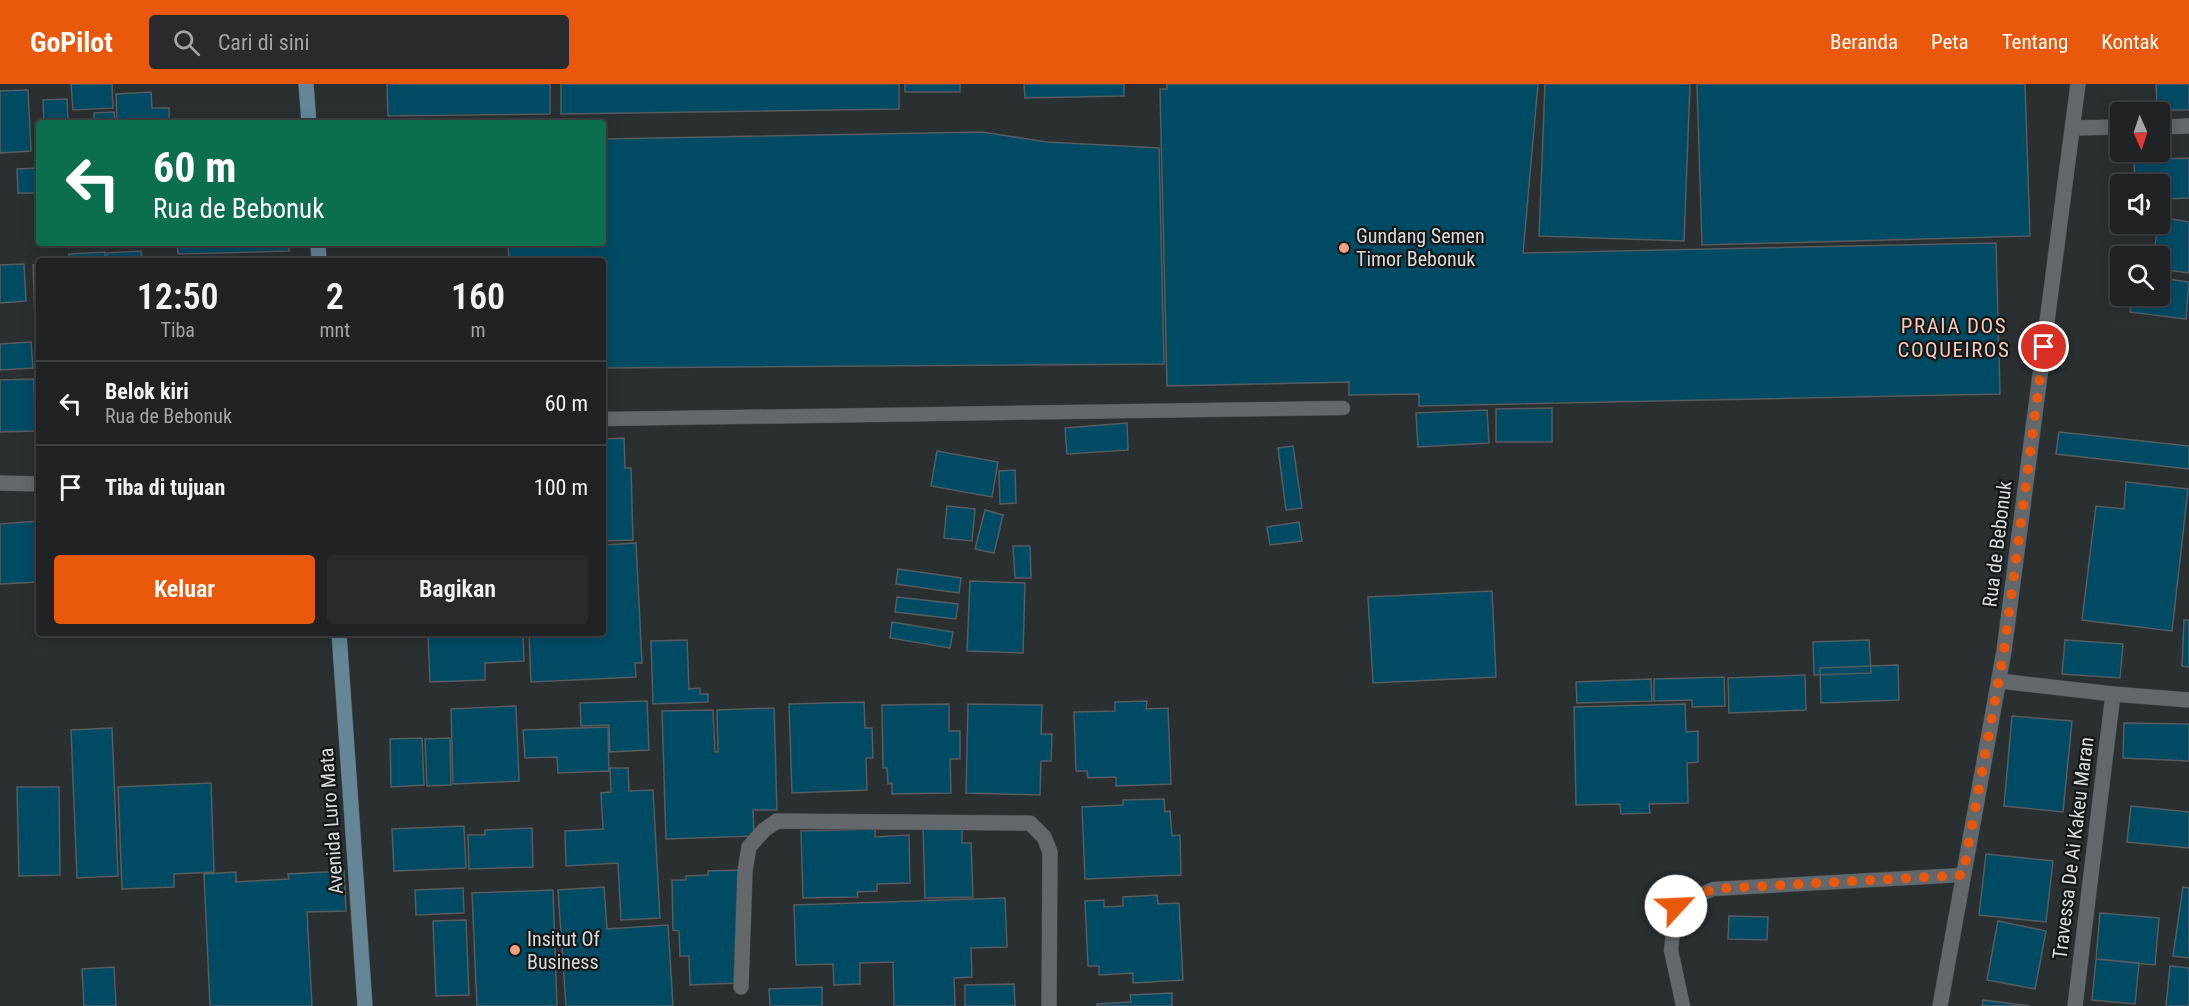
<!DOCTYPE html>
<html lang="id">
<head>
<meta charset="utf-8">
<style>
	:root { --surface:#202326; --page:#282b2e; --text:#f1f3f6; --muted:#a2a4a7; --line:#3d4043; --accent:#ea580c }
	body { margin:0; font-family:"Roboto Condensed",sans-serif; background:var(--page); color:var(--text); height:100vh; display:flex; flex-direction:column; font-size:22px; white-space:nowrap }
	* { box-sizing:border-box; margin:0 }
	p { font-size:20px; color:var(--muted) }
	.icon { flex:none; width:33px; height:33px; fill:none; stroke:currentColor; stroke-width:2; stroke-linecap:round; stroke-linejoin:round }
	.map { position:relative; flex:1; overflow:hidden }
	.details { position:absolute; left:36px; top:174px; width:570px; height:378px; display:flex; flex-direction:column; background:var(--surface); border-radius:6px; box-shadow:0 3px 15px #0003,0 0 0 2px var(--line) }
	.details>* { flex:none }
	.banner { position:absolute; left:36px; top:36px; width:570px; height:126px; border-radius:6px; box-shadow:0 3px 15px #0003,0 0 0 2px var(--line); background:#0b6e4f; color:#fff; overflow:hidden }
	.needle { width:39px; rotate:177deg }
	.tools { position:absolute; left:2110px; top:18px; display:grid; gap:12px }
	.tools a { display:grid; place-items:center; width:60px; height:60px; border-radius:6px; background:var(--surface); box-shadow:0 3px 15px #0003,0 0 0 2px var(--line); font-size:30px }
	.pin { position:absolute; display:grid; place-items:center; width:51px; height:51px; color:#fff; margin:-26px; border:3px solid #fff; border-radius:50%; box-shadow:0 2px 6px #0007 }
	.me { position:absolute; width:66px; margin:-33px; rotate:65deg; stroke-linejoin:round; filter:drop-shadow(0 0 4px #0008) }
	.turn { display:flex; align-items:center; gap:21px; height:126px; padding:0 18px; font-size:27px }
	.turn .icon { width:78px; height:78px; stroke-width:2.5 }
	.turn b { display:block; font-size:42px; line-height:51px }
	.eta { display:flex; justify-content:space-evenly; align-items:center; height:102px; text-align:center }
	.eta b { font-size:36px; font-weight:600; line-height:42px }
	.action { display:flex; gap:12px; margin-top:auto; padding:12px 18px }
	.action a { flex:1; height:69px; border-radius:6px; background:var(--accent); color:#fff; font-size:24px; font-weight:600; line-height:69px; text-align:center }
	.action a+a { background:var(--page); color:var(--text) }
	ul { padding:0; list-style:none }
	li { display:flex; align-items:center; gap:18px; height:84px; padding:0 18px; border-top:2px solid var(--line) }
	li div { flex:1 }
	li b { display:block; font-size:22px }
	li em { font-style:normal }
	header { display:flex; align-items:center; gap:36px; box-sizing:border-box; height:84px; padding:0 30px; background:var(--accent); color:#fff }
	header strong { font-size:28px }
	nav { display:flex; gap:33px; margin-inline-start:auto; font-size:21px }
	.search { width:420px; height:54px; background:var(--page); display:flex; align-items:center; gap:15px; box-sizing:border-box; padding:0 21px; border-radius:6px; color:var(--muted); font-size:22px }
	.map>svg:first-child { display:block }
	.building { fill:#004b64; stroke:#565c60; stroke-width:1.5 }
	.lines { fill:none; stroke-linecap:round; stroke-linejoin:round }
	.service-casing { stroke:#454a4d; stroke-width:15 }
	.minor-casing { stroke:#454a4d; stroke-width:16 }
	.tertiary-casing { stroke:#454a4d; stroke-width:16 }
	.secondary-casing { stroke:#454a4d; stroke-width:16 }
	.service { stroke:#62686c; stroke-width:14 }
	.minor { stroke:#62686c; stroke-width:15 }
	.tertiary { stroke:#62686c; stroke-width:15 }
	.secondary { stroke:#648695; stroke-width:15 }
	.route { stroke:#ea580c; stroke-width:10; stroke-dasharray:0 18 }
	.poi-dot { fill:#f39f82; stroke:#141718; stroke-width:2 }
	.labels { text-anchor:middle; stroke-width:4.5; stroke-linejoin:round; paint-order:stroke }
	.poi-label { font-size:20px; fill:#d8dcde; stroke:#141718; text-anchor:start }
	.street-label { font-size:20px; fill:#d8dcde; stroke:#141718 }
	.neighbourhood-label { font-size:21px; letter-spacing:1.5px; fill:#f9c8b7; stroke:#141718 }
</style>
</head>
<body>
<header>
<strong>GoPilot</strong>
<div class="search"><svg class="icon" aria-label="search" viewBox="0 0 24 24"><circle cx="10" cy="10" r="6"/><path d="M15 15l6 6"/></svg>Cari di sini</div>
<nav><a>Beranda</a><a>Peta</a><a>Tentang</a><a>Kontak</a></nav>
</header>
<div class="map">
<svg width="2189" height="922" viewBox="0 0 2189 922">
	<rect width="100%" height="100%" fill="#2a2f32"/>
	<path class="building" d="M71,0H112L113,24L73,26Z
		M387,0H550V30L388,32Z
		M561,0H899V25L561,30Z
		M905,0H960V8H905Z
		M1024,0H1124V12L1025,14Z
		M1167,0H1538L1523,169L1996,159L2000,310L1419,322V310L1349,311V298L1167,302L1160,5H1167Z
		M1545,0H1690L1684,157L1539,152Z
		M1697,0H2025L2030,152L1702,161Z
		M2156,0H2189V26H2157Z
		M28,6L31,67L0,69V7Z
		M151,8L152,24H169V39H117L116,10Z
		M67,15L68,39H44L43,16Z
		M114,28L115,39H94V29Z
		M982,48L1047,58L1159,64L1164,280L603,284V177H509L508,159H603V55Z
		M2189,74V114L2160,115V100H2135L2134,76Z
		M39,84V109H18L17,85Z
		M2160,133L2189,138V189L2160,185V172H2153Z
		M177,159H289V167L178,170Z
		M141,167L142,177H107V169Z
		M105,168V177H70L69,170Z
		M24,180L26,217L0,219V181Z
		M39,180V264H36L33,181Z
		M2160,194L2189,198L2186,235L2130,228L2133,212H2160Z
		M31,258L33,284L0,286V260Z
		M34,295L35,347L0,348V296Z
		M1552,324V358H1496V325Z
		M1487,326L1489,359L1418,363L1416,329Z
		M1127,339L1128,366L1067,370L1065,344Z
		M2059,348L2189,362V385L2056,370Z
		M624,354L625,384H631L633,456L603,457V355Z
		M1293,362L1302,424L1286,426L1278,364Z
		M937,367L998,378L992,413L931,402Z
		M1015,386L1016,419L1000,420L999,387Z
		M2126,398L2188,405L2172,547L2082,536L2096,422L2124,425Z
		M947,422L975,425L972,457L944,454Z
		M985,426L1003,431L994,469L975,465Z
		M39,437V498L0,500V440Z
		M1299,438L1302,457L1270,461L1267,443Z
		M636,459L642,579H635L636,593L531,598L529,549H603V461Z
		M1013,462H1030L1031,494H1015Z
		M898,485L961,494L959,509L896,500Z
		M970,497L1025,499L1023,569L967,567Z
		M1492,507L1496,593L1373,599L1368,513Z
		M897,513L958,520L956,535L895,528Z
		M2184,536H2189V583L2182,582Z
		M892,538L953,548L950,564L890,554Z
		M428,549H523L524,577L485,579V596L430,598Z
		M687,556L689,605L700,604V610H708V618L653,620L651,557Z
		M1869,556L1871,589L1814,591L1813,558Z
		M2065,556L2123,560L2120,594L2062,590Z
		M1898,581L1899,616L1821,619L1820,584Z
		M1805,591L1806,626L1729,629L1728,594Z
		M1724,593L1725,622L1692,623V616L1654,617V595Z
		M1651,595L1652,617L1577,619L1576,598Z
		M647,617L649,666L610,668L609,641L581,642L580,619Z
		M1147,617L1146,625L1168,624L1171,700L1116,702V693L1088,694L1087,687H1076L1074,628L1115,627V618Z
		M864,618L865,644H872L873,674H866L867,706L792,709L789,620Z
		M949,620V647H960V675H950L951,709L892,710V699L888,700L887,684H883L882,621Z
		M968,620L1042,621L1041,650H1052L1051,677H1041L1040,711L966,709Z
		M1685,620L1686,648L1698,647V678L1687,679L1688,719L1649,720L1650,729L1621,730L1620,720L1576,721L1574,623Z
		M516,622L519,697L453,700L451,625Z
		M774,624L777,726H753L754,752L666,755L662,627L713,626L715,668H718L717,626Z
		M2012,632L2072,637L2063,728L2004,722Z
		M2124,639L2189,640V677L2123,674Z
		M608,643L609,687L558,689L557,673L525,674L523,646Z
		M112,644L118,792L77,794L71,646Z
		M422,654L424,701L391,703L390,655Z
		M450,654L451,701L427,702L425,655Z
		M610,684H628L629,707L653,706L660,834L621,836L618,779L566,782L565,747L603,745L601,709L611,708Z
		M211,699L214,788L174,790V803L122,805L118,703Z
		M17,703H59L60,791L19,792Z
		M1164,715L1165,728L1170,727L1172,752L1180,751L1181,791L1085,795L1082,723L1123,721V716Z
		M2131,722L2189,728V764L2127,758Z
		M962,740V759H971L973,813L925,814L923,741Z
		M464,742L466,784L394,787L392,745Z
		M532,744L533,783L469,785L468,751H485V746Z
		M875,745V753L909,751L910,799L877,800V807L857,808L858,813L803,814L801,747Z
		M1986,770L2053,777L2046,838L1979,831Z
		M739,786L738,899L690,901L689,872H680L679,847L673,846L672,796H686V792L708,791V787Z
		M344,787L346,827L307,828L312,922H210L204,790L236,788V798L289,795L288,790Z
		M604,803L607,845L668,841L673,922H566L558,806Z
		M2183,803L2189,804V874L2173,872Z
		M463,804L464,829L416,831L415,806Z
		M553,806L557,922H477L472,809Z
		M1157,811L1158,820L1179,819L1183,896L1133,899V889L1099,891V882H1088L1085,817L1104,816V823L1123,822V813Z
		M1005,814L1007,863L971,864L972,893L954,894L955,922H894L893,878L860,879V900L834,901L833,880L796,881L794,821Z
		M2100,829L2159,834L2155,881L2096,875Z
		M1729,832L1768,833L1767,856L1728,855Z
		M466,836L469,911L436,912L433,837Z
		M1998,837L2046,847L2035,905L1987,896Z
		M2096,875L2139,879L2135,920L2092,916Z
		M2170,882L2189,884V922H2166Z
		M114,883L116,922H84L82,885Z
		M1014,900L1015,922H965V901Z
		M822,903V922H770L769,905Z
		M1172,909V922H1097V920L1131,918L1130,911Z
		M1983,916L2030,922H1982Z"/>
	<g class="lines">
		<defs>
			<path id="service" d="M603,335L1343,324
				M1683,922L1671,866L1676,822L1713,805L1963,791"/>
			<path id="minor" d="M2160,43L2189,42
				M2073,44L2121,43
				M0,399L39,400
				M1999,597L2113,610L2189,616
				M741,903L745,787L749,763L764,746L777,737L1030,739L1044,753L1050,768L1049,922
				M2075,922L2113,610"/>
			<path id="tertiary" d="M1940,922L2004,567L2078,0"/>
			<path id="secondary" d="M306,0L309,39
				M318,159L319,177
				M339,549L365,922"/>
		</defs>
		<use href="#service" class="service-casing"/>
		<use href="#minor" class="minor-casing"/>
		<use href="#tertiary" class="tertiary-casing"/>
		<use href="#secondary" class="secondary-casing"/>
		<use href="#service" class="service"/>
		<use href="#minor" class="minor"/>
		<use href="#tertiary" class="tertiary"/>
		<use href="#secondary" class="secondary"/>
	</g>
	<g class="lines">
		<path class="route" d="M1676,822L1713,805L1963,791L2004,567L2044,263"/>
	</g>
	<g class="poi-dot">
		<circle cx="1344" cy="164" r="6"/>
		<circle cx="515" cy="866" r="6"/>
	</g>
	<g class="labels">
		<g class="poi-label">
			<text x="1356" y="159">Gundang Semen<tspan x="1356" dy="23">Timor Bebonuk</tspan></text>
			<text x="527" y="862">Insitut Of<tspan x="527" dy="23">Business</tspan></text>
		</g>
		<g class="street-label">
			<text transform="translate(1997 460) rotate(-83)" y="7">Rua de Bebonuk</text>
			<text transform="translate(331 737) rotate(-94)" y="7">Avenida Luro Mata</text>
			<text transform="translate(2073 764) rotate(-83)" y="7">Travessa De Ai Kakeu Maran</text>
		</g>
		<g class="neighbourhood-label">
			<text x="1954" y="249">PRAIA DOS<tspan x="1954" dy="24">COQUEIROS</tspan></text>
		</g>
	</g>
</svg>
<div class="tools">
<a><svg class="needle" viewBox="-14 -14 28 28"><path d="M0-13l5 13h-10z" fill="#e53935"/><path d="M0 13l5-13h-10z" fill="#a2a4a7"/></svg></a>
<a><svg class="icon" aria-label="sound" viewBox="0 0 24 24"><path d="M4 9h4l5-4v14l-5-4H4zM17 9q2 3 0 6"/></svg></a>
<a><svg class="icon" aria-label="search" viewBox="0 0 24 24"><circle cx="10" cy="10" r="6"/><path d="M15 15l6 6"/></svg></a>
</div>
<div class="pin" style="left:2044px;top:263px;background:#d93025"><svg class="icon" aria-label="arrive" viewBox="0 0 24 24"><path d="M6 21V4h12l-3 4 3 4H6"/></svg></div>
<svg class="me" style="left:1676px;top:822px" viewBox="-20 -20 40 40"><circle r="19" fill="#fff"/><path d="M0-13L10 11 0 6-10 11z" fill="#ea580c"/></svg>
<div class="banner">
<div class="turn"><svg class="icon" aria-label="left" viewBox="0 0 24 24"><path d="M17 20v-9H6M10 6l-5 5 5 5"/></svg><div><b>60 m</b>Rua de Bebonuk</div></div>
</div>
<section class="details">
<div class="eta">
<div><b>12:50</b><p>Tiba</p></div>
<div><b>2</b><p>mnt</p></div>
<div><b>160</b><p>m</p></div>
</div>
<ul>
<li><svg class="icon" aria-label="left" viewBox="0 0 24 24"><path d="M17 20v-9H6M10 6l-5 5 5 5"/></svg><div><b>Belok kiri</b><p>Rua de Bebonuk</p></div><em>60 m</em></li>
<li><svg class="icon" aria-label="arrive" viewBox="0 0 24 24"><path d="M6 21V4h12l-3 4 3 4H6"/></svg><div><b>Tiba di tujuan</b></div><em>100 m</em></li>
</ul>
<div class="action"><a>Keluar</a><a>Bagikan</a></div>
</section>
</div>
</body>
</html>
